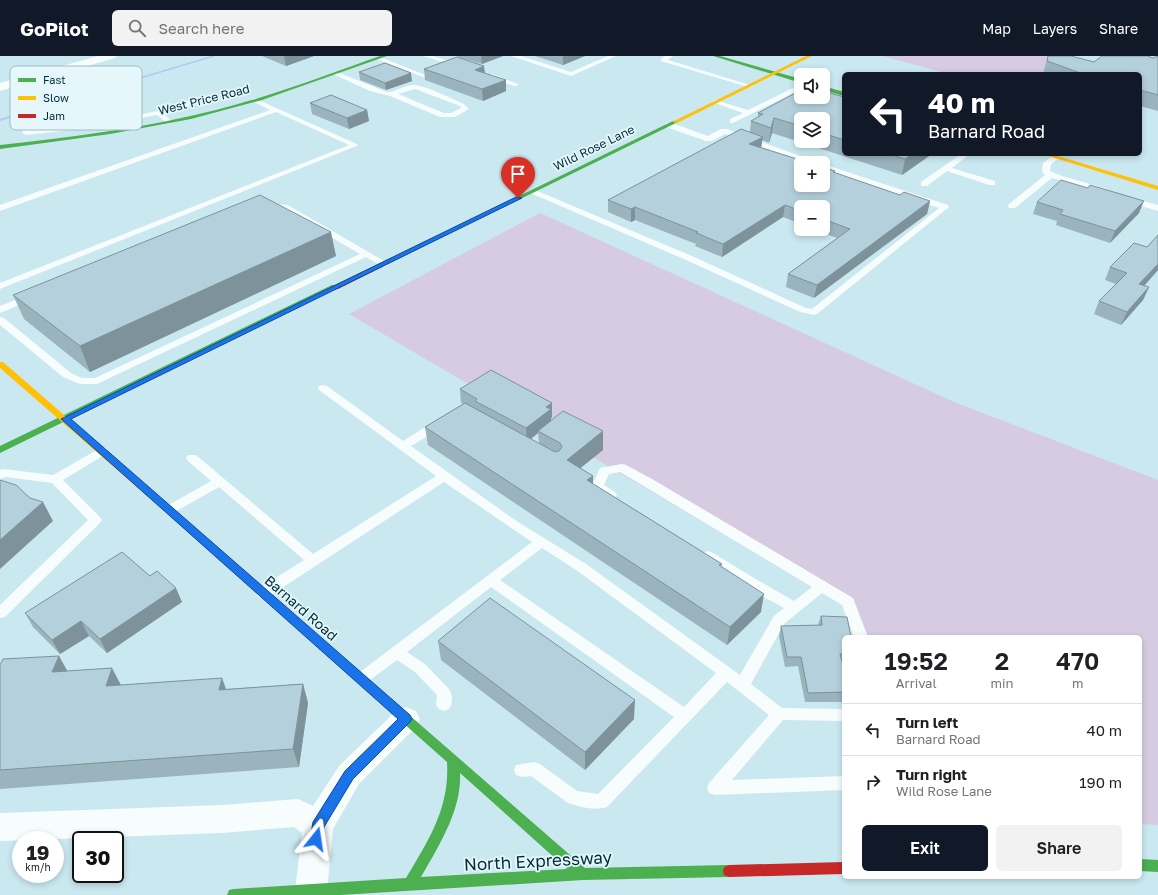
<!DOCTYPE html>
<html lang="en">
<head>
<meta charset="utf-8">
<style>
	:root { --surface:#fff; --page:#f2f2f2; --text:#202124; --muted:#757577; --line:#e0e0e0; --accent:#111827 }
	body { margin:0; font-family:"Golos Text",sans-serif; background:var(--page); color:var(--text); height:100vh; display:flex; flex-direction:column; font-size:15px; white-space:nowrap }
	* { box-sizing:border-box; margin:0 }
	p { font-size:13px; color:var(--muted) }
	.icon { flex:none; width:22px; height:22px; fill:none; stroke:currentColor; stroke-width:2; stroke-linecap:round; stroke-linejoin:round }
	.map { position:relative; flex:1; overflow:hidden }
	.drawer { position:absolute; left:842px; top:579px; width:300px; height:244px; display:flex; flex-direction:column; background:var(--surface); border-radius:6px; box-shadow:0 2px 6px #0003 }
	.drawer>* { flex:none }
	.hud { position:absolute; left:842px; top:16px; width:300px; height:84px; border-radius:6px; box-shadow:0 2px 6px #0003; background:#111827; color:#fff; overflow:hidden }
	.buttons { position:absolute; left:794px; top:12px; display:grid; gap:8px }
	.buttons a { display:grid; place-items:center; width:36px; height:36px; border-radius:6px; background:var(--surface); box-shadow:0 2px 6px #0003; font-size:20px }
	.speed { position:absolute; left:12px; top:775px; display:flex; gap:8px; font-size:20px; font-weight:700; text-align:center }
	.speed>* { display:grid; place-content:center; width:52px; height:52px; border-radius:50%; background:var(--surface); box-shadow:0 2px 6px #0003; line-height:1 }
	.speed small { font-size:10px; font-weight:400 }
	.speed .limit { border:2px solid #111; border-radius:6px; background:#fff; color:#111 }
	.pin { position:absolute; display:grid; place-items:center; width:34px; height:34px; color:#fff; margin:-41px -17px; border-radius:50% 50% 50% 0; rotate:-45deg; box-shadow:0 0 4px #0007 }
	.pin .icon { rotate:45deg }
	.me { position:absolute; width:44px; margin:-22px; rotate:15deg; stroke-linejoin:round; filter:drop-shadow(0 0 3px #0008) }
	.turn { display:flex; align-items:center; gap:14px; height:84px; padding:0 20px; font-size:18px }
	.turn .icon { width:52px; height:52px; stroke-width:2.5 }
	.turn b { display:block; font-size:28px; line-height:34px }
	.eta { display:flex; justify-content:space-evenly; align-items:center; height:68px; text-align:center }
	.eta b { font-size:24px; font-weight:600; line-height:28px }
	.button { display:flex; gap:8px; margin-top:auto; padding:8px 20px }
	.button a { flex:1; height:46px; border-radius:6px; background:var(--accent); color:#fff; font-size:16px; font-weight:600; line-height:46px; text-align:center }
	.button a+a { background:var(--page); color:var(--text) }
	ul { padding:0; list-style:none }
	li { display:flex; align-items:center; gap:12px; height:52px; padding:0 20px; border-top:1px solid var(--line) }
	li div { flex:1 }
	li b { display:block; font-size:15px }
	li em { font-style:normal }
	header { display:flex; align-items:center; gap:24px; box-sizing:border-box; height:56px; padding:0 20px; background:var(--accent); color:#fff }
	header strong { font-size:19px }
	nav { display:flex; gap:22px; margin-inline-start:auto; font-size:14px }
	.search { width:280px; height:36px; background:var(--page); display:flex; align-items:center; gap:10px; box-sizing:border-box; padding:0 14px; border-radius:6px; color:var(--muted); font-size:15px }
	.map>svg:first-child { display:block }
	.green { fill:#d6cbe0 }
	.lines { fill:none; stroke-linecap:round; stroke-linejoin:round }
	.stream { fill:#b4c5f8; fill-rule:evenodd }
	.lane { fill:#f7fcfd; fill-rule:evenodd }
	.street { fill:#f7fcfd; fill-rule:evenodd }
	.fast { fill:#4caf50; fill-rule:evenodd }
	.slow { fill:#ffc107; fill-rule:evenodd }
	.jam { fill:#c62828; fill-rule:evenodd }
	.wall { fill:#9ab3bd; fill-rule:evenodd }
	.shaded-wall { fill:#7d929a }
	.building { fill:#b3d0dc; stroke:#7d929a }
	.route { fill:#1a73e8; stroke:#114b97 }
	.labels { text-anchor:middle; stroke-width:3.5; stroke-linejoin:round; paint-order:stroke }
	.far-street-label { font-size:12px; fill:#012d36; stroke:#e6f7fc }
	.street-label { font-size:14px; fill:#012d36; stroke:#e6f7fc }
	.near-street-label { font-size:17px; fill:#012d36; stroke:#e6f7fc }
	.key { fill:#e6f7fc; stroke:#a1bac1; stroke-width:1 }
	.key-label { font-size:11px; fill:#012d36 }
</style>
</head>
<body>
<header>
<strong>GoPilot</strong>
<div class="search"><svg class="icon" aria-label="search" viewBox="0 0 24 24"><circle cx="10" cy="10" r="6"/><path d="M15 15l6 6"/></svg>Search here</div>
<nav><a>Map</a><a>Layers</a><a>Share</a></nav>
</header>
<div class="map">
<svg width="1158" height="839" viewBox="0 0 1158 839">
	<rect width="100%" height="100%" fill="#cae8f0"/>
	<path class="green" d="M882,0H1072L1043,18H949Z
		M540,157L954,346L1158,424V769L1140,768V581H860L843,548L349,258Z"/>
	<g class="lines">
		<path class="stream" d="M211,0H216L0,65V63Z"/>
		<path class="lane" d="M423,0H433L462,9L459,11Z
			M511,0H521L571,16L608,0H616L571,20Z
			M665,0H673L668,4L753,30L748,31L661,5V3Z
			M376,1H380L428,20L423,21L376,3Z
			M333,16H337L387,36C396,36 404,29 414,29C424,29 453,43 464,48L469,53L455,61H440L390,40L370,35L333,18ZM415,33L460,50L461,52L451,57H444L398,38Z
			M492,18L518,28L519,29L514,30L490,21L489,20Z
			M801,28V33L733,67H730V63L743,57L712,46L715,44L748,54Z
			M209,39L211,40V42L164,58L172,66L168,68L157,59L89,72L26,79L22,77L24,70L52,64L56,66L55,68L30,74L89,68L158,55Z
			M254,42L359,89L0,233V227L349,89L276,56L0,155V149L270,54L252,45L251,44Z
			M666,67H672L708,80L721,73H727L819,107H808L725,78L712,85H706L666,71Z
			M961,98H970L952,112L995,125V129H989L947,115L927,130H921V126Z
			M1054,99H1060L1061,101L1051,108L1050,115L1062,120L1107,133L1108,135L1104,137L1052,122L1015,152H1009L1008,150L1009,148L1045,119L1042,116L1043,107Z
			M823,108L948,149L949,151L817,258L814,259L800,256L686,204L528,136L532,134H535L692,200L806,252L812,253L939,152L823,113Z
			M1124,141H1127L1158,149V155L1124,145L1123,143Z
			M267,147L288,149L389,208L384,211L366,201L97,328H80L63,321L0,269V261L4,262L71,317L82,322H95L360,198L283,153L264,152L263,150Z
			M30,238L35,241L33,243L0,257V250Z
			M323,329L327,330L403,385L435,365H443L445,368L443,371L411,390L515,464L586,508L740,619L774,560L784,552L744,530L703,503L701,500L703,497L708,495L713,497L754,522L794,545L812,531L620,416L609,418L604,429L615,436L617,439L615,442C608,444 595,438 591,431L600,412L622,408L626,409L652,423L853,542L868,581H854L842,549L822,537L784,568L751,628L782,652L844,653V665L783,664L732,724L844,720V734L715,739L709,737L707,732L709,727L769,659L727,626L607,751C596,755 579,751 568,747L531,720L522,721L516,719L514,714L516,709L534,706L540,708L577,735L598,738L674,661L491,531L407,596L425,608L449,633C453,639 453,647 449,653L444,655L439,653L436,649L437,639L415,616L397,604L366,627L361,629L356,627L354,623L356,619L532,486L444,426L268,541L263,542L258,541L256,537L258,533L304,504L219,431L173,457L169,458L165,457L163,454L165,451L211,425L188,405L186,402L188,399H196L313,498L436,420L319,334L318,332L319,330ZM542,492L576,514L716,617L684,651L500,524Z
			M102,391L106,392L108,395L106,398L63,424L100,461L102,464L100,467L5,561L0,562V549L88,464L52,427L6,421L0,423V414L4,413L53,419Z"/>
		<path class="street" d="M98,0H117L115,2L0,35V27Z
			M406,651L416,655L420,663L416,671L359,728L333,773L327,834L325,839H297L295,834L302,777L294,771L222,777L0,785V757L222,749L298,743L313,750L339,710L396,655Z"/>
		<path class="fast" d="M380,0H387L262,44L191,63L110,78L0,93V89C72,81 145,72 216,54C272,40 326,19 380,0Z
			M713,0H720L801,23V27Z
			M823,30L844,36V40L823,34Z
			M673,65L678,66L436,184L434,185L431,183Z
			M332,229H338L339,231L0,397V390Z
			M173,455L176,456L585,812L729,809L734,811L735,815L734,819L729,821L583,824L341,839H227L229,834L234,833L406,822C428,785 450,752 447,706L170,460L168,458ZM460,717L567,813L421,821C438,791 462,754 460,717Z
			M1140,803L1158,804V816L1140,815Z"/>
		<path class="slow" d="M806,0H812L677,67L672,66Z
			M1042,98H1051L1158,130V134Z
			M0,306H3L176,456L178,458L176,460H170L0,312Z"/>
		<path class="jam" d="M434,181L437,183L436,184L338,233H332L331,231Z
			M844,806V818L729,821L724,819L723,815L724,811L729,809Z"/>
	</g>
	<path class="wall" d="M262,0H314L286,10Z
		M458,0H503L482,8L458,1Z
		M535,0H585L563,9Z
		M1048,0L1094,6L1153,2L1158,0V55L1140,50V18H1043Z
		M484,10L485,17L506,35L483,45L425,24L424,13Z
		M359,16L412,25L386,34L360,24Z
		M844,41V98H932L902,119L772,77L769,87L762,84L761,92L900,139L930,145L927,158L814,242L786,231L788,218L837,182L813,173H823V151H801V168L783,161L722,201L695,190L696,188L635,164L631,166L608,156V144L750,76L751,65L758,61V57ZM801,63H823V85H801Z
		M310,47L367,54L369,65L349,73L312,58Z
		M1037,146L1139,157L1110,187L1056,169L1057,165L1033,158Z
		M1158,179V214L1144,230L1149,231L1143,244L1121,269L1094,258L1099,245L1116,228L1105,224L1110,211L1147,191Z
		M336,200L90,316L24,263L13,239Z
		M460,333L552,347V361L551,362V365L603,375V394L580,412L593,420V428L722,508L721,511L761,556L727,589L428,389L425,371L463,348L461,347ZM538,377L539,387L531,383Z
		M150,520L182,546L107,597L89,580L60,598L33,571L25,557Z
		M821,560L844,581V608H843L844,613V646H805L798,610L785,611L779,580L781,570L818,569Z
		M438,585L634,663L585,714L441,604Z
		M59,600L67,615L121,629L226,633L303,628L308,647L299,711L0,733V609Z"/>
	<path class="shaded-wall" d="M284,0H314L286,10Z
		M481,0H503L482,8Z
		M563,0H585L563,9Z
		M484,10L485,21L475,14Z
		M411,17L412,25L386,34L385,27Z
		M506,24V35L483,45L482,33Z
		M367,54L369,65L349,73L347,62Z
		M774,62L772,77L769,87L771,72Z
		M763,81L761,92L749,88Z
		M913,98H932L902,119L905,103Z
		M930,145L927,158L814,242L817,229Z
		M1144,145L1139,157L1110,187L1115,175Z
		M785,149L783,161L722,201L723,188Z
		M635,151V164L631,166V153Z
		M331,176L336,200L90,316L80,290Z
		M1158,208V214L1134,241L1139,228Z
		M1149,231L1143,244L1121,269L1127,256Z
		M552,347V361L551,362V367L538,375V377L527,386L526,372L546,351Z
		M603,375V394L568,422L567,404Z
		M593,420V438L587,424Z
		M43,446L53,465L0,513V484Z
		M176,532L182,546L107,597L100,583Z
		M764,538L761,556L727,589L730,571Z
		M81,565L89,580L60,598L52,584Z
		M59,600L69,618L52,616Z
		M112,612L122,631L106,630Z
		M222,622L229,641L219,634Z
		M303,628L308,647L299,711L293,693Z
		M635,644L634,663L585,714V696Z"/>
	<path class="building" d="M1048,0H1071L1094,6L1102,0H1147L1153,2L1158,0V39L1140,34V18H1083L1047,5Z
		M457,1L484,10L475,14L506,24L482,33L424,13Z
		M385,7L411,17L385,27L359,16Z
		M801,34V41H823V35L844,41V84L823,77V63H801V70L774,62L771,72L751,65L763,58L758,57Z
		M331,39L367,54L347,62L310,47Z
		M741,73L763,81L749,88L810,107H801V129H823V111L835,115L833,116L900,139L904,136L930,145L817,229L788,218L850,173L823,163V151H801V155L785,149L723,188L696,177L698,176L635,151L631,153L608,144Z
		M889,98H913L905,103Z
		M1061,124L1088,132L1090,129L1144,145L1115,175L1060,158L1063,154L1037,146Z
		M260,139L331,176L80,290L13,239Z
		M1158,179V208L1139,228L1149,231L1127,256L1099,245L1127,217L1110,211L1134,187L1147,191Z
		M491,314L552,347L546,351L551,353L526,372L475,345L477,343L460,333Z
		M465,347L555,396L559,395L562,391L560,387L538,375L563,355L603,375L567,404L593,420L587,424L722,508L719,509L764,538L730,571L425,371Z
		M0,424L16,429L30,442L43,446L0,484Z
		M122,496L150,520L157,515L176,532L100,583L81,565L52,584L25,557Z
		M490,542L635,644L585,696L438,585Z
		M821,560L847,561L851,581H844V598H840L844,613V636L808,637L801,601H787L781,570L822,569Z
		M59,600L52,616L112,612L106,630L222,622L219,634L303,628L293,693L0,714V609L3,603Z"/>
	<path class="route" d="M516,141L522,142L71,363L410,659L412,663L410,666L353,723L324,771L321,787L316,789L312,787L310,783L313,766L345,715L398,663L61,363Z"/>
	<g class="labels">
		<g class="far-street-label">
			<text transform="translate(204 44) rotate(-14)" y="4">West Price Road</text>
			<text transform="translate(594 92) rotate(-26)" y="4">Wild Rose Lane</text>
		</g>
		<g class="street-label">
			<text transform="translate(301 552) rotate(41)" y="5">Barnard Road</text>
		</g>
		<g class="near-street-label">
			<text transform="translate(538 805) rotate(-3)" y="6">North Expressway</text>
		</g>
	</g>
	<rect x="10" y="10" width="132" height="64" rx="6" class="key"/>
	<rect x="18" y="22" width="18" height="4" fill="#4caf50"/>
	<rect x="18" y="40" width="18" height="4" fill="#ffc107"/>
	<rect x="18" y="58" width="18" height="4" fill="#c62828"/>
	<g class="key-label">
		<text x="43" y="28">Fast</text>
		<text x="43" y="46">Slow</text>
		<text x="43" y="64">Jam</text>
	</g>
</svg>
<div class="buttons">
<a><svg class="icon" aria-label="sound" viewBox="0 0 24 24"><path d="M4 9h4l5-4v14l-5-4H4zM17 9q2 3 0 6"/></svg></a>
<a><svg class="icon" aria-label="layers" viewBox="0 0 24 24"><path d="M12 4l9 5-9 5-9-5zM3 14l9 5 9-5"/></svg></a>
<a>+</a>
<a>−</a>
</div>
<div class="speed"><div>19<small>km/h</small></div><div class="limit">30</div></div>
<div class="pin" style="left:518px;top:142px;background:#d93025"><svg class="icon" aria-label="arrive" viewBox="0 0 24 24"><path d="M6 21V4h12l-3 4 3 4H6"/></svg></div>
<svg class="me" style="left:316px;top:783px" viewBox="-20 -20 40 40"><path d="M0-17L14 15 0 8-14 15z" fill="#1a73e8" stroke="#fff" stroke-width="4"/></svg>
<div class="hud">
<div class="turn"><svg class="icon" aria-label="left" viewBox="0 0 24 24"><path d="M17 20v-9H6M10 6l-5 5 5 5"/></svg><div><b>40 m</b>Barnard Road</div></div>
</div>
<section class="drawer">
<div class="eta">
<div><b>19:52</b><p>Arrival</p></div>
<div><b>2</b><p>min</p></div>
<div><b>470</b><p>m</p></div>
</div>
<ul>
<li><svg class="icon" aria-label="left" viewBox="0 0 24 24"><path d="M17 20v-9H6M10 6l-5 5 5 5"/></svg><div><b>Turn left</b><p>Barnard Road</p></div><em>40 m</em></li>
<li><svg class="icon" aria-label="right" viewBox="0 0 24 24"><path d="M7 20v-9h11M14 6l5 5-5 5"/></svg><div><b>Turn right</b><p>Wild Rose Lane</p></div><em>190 m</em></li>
</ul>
<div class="button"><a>Exit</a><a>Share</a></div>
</section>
</div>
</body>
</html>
